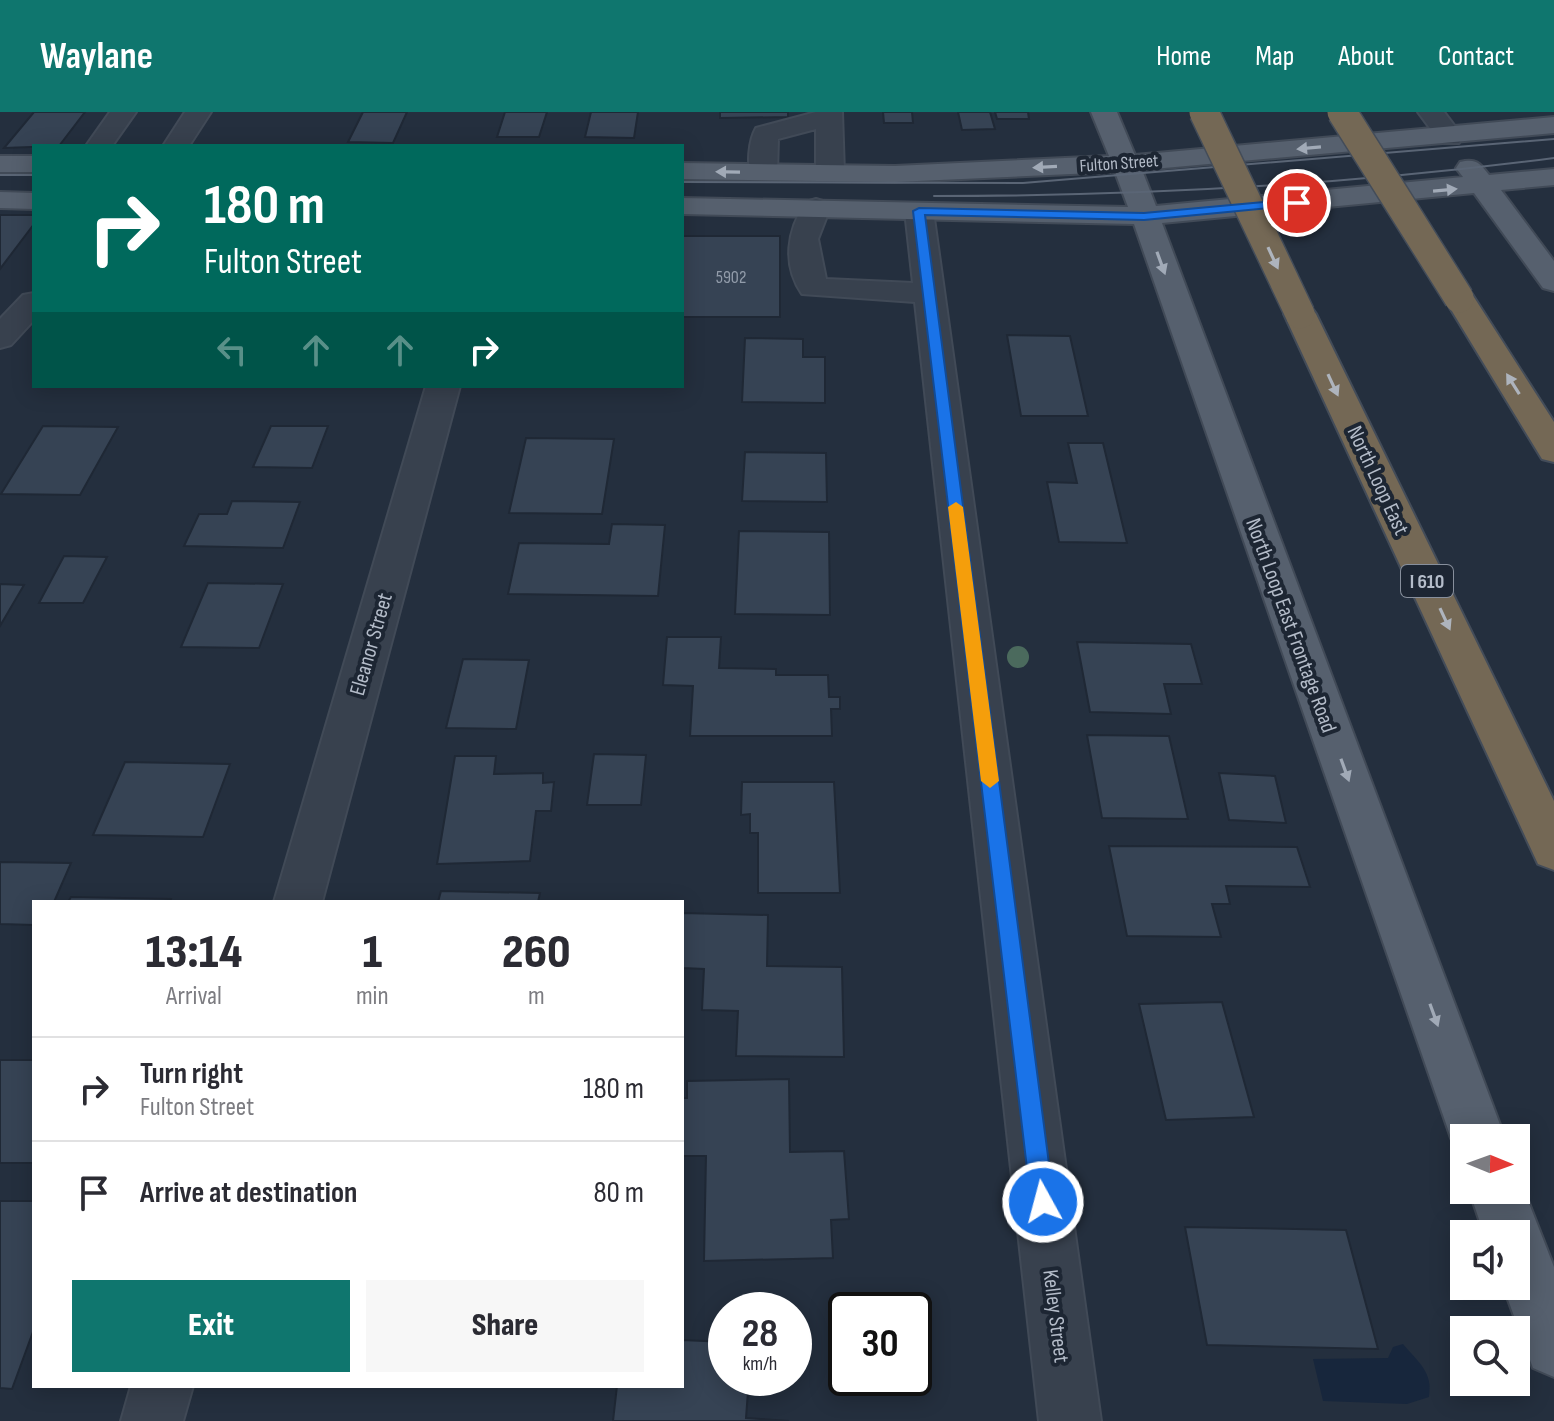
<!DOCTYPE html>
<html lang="en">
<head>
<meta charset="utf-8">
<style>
	:root { --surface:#fff; --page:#f7f7f7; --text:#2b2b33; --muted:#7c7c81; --line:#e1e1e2; --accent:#0f766e }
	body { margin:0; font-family:"Sofia Sans Condensed",sans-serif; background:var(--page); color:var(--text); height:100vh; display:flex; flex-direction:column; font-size:30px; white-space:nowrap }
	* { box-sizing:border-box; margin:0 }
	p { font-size:26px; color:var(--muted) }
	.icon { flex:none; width:44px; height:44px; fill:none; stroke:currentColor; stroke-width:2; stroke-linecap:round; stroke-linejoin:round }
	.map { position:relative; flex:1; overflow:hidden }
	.drawer { position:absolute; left:32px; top:788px; width:652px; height:488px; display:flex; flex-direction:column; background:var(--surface); border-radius:0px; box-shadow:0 4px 20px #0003 }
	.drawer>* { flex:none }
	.top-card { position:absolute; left:32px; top:32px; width:652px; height:244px; border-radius:0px; box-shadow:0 4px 20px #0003; background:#00695c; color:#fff; overflow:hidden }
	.needle { width:52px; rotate:91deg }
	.tools { position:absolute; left:1450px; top:1012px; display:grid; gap:16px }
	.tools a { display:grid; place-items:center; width:80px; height:80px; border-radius:0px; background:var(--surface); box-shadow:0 4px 20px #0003; font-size:40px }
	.speed { position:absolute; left:708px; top:1180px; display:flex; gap:16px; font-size:40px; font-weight:700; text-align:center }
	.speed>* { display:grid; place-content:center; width:104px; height:104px; border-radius:50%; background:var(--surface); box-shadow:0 4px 20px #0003; line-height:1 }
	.speed small { font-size:20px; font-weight:400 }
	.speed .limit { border:4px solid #111; border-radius:12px; background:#fff; color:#111 }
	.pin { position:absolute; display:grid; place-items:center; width:68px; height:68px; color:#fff; margin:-34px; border:4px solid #fff; border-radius:50%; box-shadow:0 2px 8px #0007 }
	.me { position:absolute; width:88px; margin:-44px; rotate:353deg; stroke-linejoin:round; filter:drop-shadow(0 0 6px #0008) }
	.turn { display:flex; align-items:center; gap:28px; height:168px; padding:0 40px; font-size:36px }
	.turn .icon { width:104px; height:104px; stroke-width:2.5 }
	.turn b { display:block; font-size:56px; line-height:68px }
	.lanes { display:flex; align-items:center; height:76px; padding:0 40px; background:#0003; justify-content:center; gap:40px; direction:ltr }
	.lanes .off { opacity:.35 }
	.eta { display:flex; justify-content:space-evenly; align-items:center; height:136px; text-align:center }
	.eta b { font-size:48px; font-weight:800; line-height:56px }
	.button { display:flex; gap:16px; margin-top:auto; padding:16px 40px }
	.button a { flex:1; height:92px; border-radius:0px; background:var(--accent); color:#fff; font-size:32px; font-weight:800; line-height:92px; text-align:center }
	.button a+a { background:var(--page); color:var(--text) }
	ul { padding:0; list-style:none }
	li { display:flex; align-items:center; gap:24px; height:104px; padding:0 40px; border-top:2px solid var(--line) }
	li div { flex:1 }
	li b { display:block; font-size:30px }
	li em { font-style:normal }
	header { display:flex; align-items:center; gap:48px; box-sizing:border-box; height:112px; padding:0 40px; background:var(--accent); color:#fff }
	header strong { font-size:38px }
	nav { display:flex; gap:44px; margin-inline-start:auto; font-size:28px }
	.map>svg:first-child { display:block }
	.water { fill:#17263c }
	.building { fill:#364354; stroke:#1f2835; stroke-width:2 }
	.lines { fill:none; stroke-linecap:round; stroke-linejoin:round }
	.minor-casing { stroke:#414a57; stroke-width:4 }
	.major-casing { stroke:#414a57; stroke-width:4 }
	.highway-casing { stroke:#434c59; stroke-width:4 }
	.minor { fill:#38414e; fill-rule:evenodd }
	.major { fill:#56606e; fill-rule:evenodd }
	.highway { fill:#746855; fill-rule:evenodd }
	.tram { stroke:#5a6575; stroke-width:2 }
	.highway-bridge-casing { stroke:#434c59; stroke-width:32; stroke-linecap:butt }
	.highway-bridge { stroke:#746855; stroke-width:29 }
	.tree { fill:#4b6a5d }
	.oneway { fill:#a1aab7 }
	.oneway2 { fill:#aeb4bd }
	.route { fill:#1a73e8; stroke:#114b97; stroke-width:2 }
	.slow { fill:#f59e0b }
	.labels { text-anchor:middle; stroke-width:8; stroke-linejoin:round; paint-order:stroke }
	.far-street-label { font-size:18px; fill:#b4bcc9; stroke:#1d2633 }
	.number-label { font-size:18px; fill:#929caa }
	.shield { fill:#1d2633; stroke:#878f9c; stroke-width:2 }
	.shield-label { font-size:20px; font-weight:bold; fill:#b4bcc9 }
	.street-label { font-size:22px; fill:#b4bcc9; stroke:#1d2633 }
</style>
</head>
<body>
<header>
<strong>Waylane</strong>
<nav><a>Home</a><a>Map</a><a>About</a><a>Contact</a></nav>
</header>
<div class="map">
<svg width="1554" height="1309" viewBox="0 0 1554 1309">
	<rect width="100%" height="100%" fill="#242f3e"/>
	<path class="water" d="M1403,1232C1419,1251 1433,1260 1429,1285L1407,1292L1323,1289L1313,1247L1388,1246L1393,1235Z"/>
	<path class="building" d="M34,0H85L59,34L4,36Z
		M363,0H407L393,31L348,30Z
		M505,0H547L539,25H497Z
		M591,0H638L634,26L585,25Z
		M720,0H788V5L720,6Z
		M883,0H912L913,11H884Z
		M958,0H990L995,17L962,18Z
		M995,0H1028L1029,7H997Z
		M0,103H34V112L0,157Z
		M682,124H780V205H682Z
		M1007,223L1070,224L1088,304H1021Z
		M745,226L803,227V245H825V291L742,290Z
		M43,314L118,315L80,383L1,382Z
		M271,314H328L312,356L253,355Z
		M526,326L614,327L602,402L509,401Z
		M1068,331H1103L1127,431L1059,430L1047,370L1077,371Z
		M745,340L826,341L827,390L742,389Z
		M232,389L300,390L283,436L184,434L199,402H227Z
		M612,412L665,413L658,484L508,482L519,431L609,432Z
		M739,419L829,420L830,503L735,502Z
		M64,444L107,445L83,491H39Z
		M208,471L283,472L259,536L181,535Z
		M0,472L24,473L0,514Z
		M667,525H721L719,556L776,557V563H828L829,585H840V597H831L832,624H690L693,574L663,573Z
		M1077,530L1191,532L1202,572H1164L1171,602L1090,600Z
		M463,547L529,548L516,617L446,616Z
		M1087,623L1169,624L1188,707L1102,706Z
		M594,642L646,643L641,693H587Z
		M455,644H496L494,662L543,661V671L554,670L551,699H536L530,749L437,752Z
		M125,650L230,652L203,725L93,723Z
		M1219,661L1275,664L1286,711L1229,708Z
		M742,670H834L840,781H758V721H750V702L741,703Z
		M1109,734L1297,735L1310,775L1226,774L1230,792H1212L1221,825L1127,824Z
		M0,750L71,751L54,790H34V813L0,812Z
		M441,779L540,781L538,790H438Z
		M71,785L171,787L170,790H68Z
		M682,801L768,803L767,854L842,855L844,945L736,944L738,899L702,898L704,857L682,856Z
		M1222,890L1254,1005L1166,1008L1139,892Z
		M0,948H34V1051H0Z
		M789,967L790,1040L844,1039L849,1107L831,1108L833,1146L704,1149L706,1044H682V986H687V969Z
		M0,1089H34V1217L12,1277L0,1276Z
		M1185,1115L1346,1118L1378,1237L1207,1233Z
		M682,1228L726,1230V1266H749L746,1306L789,1309H613L617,1274H682Z"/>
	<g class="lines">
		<defs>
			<path id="minor" d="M110,0H136L112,34H86Z
				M185,0H211L189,34H163Z
				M816,0H842L844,61L840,67H820L816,61V17L778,27L777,60L773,66H753C746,55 749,28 756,16Z
				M1418,0H1444L1463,25L1459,31H1441Z
				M816,87L826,90L830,96L818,127L826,167L913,171L905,99L909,93H929L933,99L1101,1309H1039L915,190L802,182C782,153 787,118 806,90Z
				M34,181V208L11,233L0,236V207L23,183Z
				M426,274H460L322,790H274Z
				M131,1274H193L183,1309H121Z"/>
			<path id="major" d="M1091,0H1117L1135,43L1554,5V21L1142,58L1156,94L1463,65L1456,56L1460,50C1476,46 1480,51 1489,63L1554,57V73L1501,78L1554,149V179L1543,176L1474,81L1162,111L1505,1026H1464V1047L1459,1045L1451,1026L1134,112L682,102V86L1128,95L1115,60L895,70L682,67V51L895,54L1109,44Z
				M0,44H34V60H0Z
				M0,80L34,81V97L0,96Z
				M1516,1058L1554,1155V1265L1533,1256L1503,1174H1516V1122H1484L1469,1078H1516Z"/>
			<path id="highway" d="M1459,177L1470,179L1554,310V350L1542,347L1444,186L1448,179Z
				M1300,192L1311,195L1316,202L1554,689V758L1538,752L1284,202L1289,195Z"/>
		</defs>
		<use href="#minor" class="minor-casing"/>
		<use href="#major" class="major-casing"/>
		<use href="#highway" class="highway-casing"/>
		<use href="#minor" class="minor"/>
		<use href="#major" class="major"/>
		<use href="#highway" class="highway"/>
		<path class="tram" d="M0,63H34
			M682,70L1023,71L1554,27
			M934,84C1142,84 1348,73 1554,46"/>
		<defs>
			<path id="highway-bridge" d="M1204,0L1300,202
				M1342,0L1459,186"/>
		</defs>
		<use href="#highway-bridge" class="highway-bridge-casing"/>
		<use href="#highway-bridge" class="highway-bridge"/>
	</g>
	<circle class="tree" cx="1018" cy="545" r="11"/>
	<defs><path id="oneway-solid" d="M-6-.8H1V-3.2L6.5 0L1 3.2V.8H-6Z" transform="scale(2)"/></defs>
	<g class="oneway">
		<use href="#oneway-solid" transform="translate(1309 36) rotate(175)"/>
		<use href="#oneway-solid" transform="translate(1045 55) rotate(177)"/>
		<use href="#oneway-solid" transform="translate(728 60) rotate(-179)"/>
		<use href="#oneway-solid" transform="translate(1445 78) rotate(-5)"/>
		<use href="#oneway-solid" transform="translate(1161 151) rotate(70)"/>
		<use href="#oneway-solid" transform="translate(1345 658) rotate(70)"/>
		<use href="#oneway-solid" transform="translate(1434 903) rotate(70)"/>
	</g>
	<g class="oneway2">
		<use href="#oneway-solid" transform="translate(1273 146) rotate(65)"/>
		<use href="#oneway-solid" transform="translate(1513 272) rotate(-122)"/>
		<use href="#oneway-solid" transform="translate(1333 273) rotate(65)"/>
		<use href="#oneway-solid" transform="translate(1445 507) rotate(65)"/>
	</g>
	<path class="route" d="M1297,87L1302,88V93L1144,108L925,103L1054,1090L1051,1098L1043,1101L1035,1098L1031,1090L913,99L919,96L1144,101Z"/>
	<path class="slow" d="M956,390L963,395L999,669L990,676L981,669L948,395Z"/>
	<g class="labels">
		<g class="far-street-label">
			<text transform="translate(1119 51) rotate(-4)" y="6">Fulton Street</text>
		</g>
		<g class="number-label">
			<text x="731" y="171">5902</text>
		</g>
		<rect class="shield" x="1401" y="453" width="52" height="32" rx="6"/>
		<g class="shield-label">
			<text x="1427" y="476">I 610</text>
		</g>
		<g class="street-label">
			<text transform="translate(1379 368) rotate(65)" y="8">North Loop East</text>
			<text transform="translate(1292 513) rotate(70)" y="8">North Loop East Frontage Road</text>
			<text transform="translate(370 532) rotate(-74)" y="8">Eleanor Street</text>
			<text transform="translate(1057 1204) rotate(83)" y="8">Kelley Street</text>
		</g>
	</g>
</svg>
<div class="tools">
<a><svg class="needle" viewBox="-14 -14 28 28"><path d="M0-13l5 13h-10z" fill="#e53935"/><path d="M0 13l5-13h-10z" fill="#7c7c81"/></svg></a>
<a><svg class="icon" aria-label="sound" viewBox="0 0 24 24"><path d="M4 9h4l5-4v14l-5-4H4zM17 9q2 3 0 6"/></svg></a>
<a><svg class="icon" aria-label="search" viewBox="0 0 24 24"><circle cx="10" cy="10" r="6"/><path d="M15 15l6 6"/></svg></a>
</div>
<div class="speed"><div>28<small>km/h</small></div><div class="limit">30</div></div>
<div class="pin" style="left:1297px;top:91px;background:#d93025"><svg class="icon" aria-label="arrive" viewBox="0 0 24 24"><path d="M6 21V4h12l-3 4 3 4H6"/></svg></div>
<svg class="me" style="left:1043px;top:1090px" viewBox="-20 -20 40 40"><circle r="17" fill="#1a73e8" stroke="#fff" stroke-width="3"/><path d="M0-11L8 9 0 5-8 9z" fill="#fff"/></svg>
<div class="top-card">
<div class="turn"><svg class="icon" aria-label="right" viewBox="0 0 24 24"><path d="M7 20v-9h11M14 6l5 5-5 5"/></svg><div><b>180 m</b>Fulton Street</div></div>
<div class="lanes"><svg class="icon off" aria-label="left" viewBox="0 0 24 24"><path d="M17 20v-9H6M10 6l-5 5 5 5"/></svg><svg class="icon off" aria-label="ahead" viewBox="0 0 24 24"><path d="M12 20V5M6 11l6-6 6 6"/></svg><svg class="icon off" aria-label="ahead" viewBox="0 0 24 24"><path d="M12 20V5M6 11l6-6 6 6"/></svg><svg class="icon" aria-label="right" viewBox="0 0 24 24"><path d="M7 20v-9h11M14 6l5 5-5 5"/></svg></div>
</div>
<section class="drawer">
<div class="eta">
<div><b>13:14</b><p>Arrival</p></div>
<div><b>1</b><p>min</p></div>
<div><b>260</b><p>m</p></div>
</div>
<ul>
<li><svg class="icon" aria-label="right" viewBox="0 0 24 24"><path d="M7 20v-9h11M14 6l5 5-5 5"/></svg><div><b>Turn right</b><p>Fulton Street</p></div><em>180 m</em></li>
<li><svg class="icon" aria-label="arrive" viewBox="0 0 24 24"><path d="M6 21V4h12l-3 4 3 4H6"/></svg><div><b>Arrive at destination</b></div><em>80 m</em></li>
</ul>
<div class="button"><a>Exit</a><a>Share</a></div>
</section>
</div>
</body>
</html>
